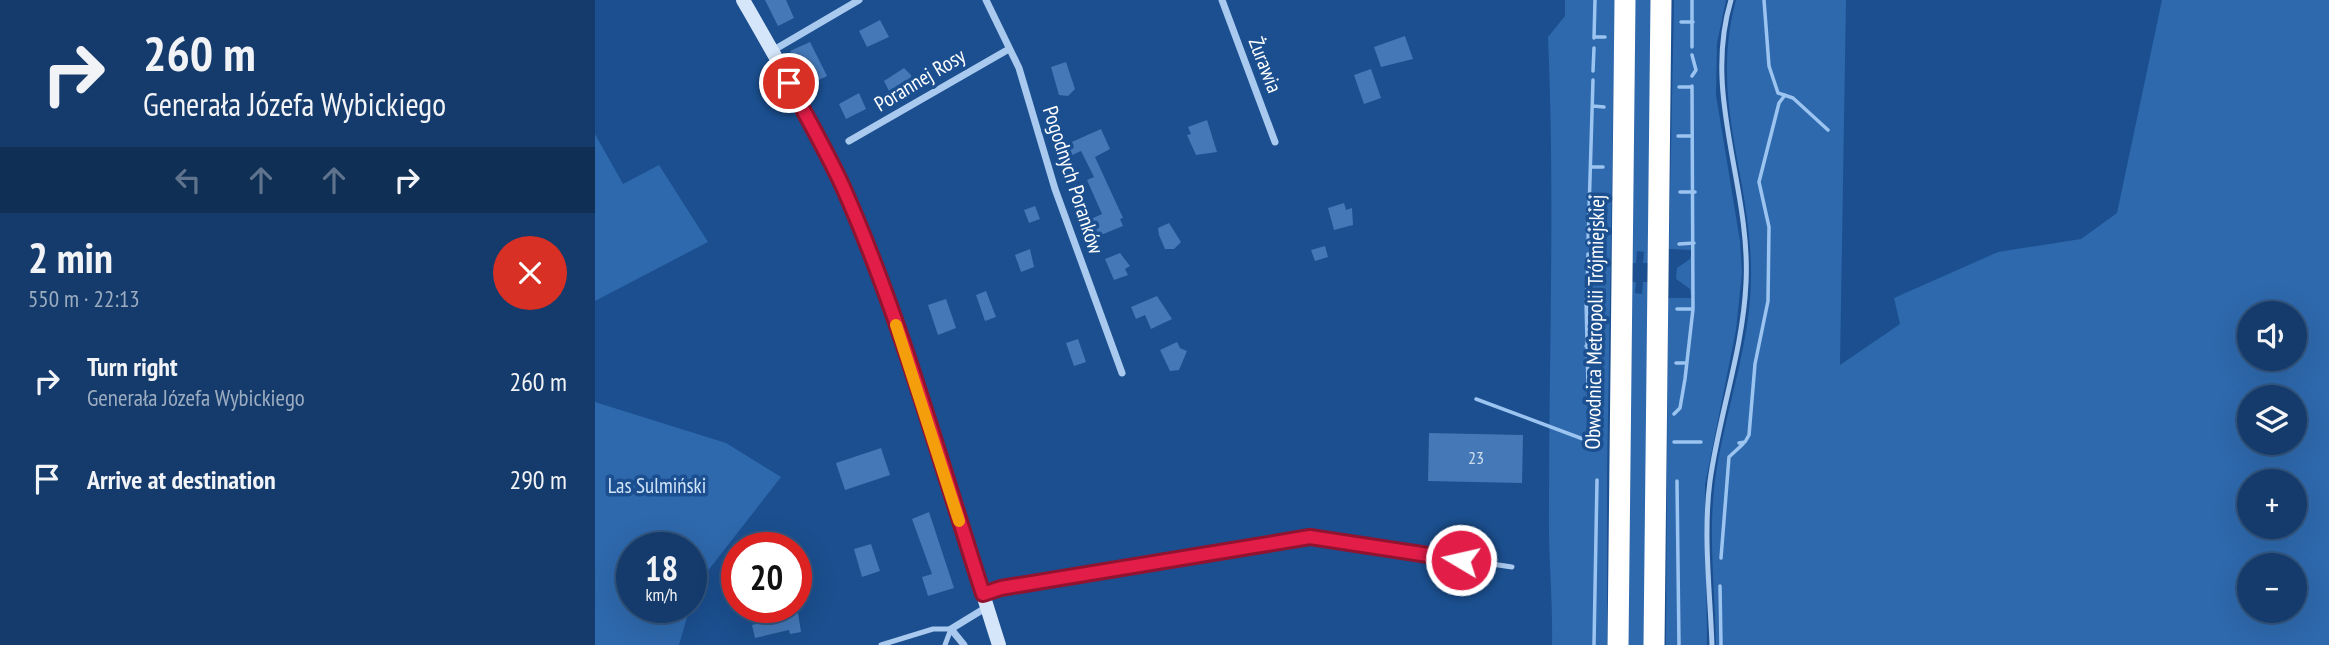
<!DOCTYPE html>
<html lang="en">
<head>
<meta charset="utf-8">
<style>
	:root { --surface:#143b6b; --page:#214673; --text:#f1f3f6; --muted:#9dadc1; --line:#33557e }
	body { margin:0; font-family:"PT Sans Narrow",sans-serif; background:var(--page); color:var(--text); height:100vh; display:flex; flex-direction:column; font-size:26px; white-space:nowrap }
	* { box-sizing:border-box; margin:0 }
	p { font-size:23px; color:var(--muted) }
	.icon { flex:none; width:38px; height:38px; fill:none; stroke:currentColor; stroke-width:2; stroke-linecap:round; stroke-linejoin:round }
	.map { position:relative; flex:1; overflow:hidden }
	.details { display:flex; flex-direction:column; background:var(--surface); width:595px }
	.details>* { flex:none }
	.guide { background:#143b6b; color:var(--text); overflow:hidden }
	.fabs { position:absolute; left:1642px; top:301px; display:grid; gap:14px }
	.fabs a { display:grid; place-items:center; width:70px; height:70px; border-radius:50%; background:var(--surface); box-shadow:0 7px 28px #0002,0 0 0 2px var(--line); font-size:35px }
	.speed { position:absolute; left:21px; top:532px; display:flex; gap:14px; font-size:35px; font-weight:700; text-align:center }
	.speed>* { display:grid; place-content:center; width:91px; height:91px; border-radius:50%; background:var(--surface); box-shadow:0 7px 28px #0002,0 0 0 2px var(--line); line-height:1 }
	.speed small { font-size:18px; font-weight:400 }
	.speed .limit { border:10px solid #d22; background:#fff; color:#111 }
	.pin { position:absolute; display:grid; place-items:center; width:60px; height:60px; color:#fff; margin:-30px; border:4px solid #fff; border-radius:50%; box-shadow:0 2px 7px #0007 }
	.me { position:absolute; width:77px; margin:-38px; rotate:279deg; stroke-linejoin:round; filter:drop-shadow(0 0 5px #0008) }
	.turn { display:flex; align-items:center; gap:24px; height:147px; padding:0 28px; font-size:32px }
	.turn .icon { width:91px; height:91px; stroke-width:2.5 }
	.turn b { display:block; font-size:49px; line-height:60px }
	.lanes { display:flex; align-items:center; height:66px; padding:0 28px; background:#0003; justify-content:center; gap:35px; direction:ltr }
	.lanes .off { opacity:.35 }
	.round { display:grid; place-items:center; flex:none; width:74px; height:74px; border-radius:37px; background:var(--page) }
	.headline { display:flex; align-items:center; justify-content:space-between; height:119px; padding:0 28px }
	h1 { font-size:42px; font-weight:700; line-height:52px }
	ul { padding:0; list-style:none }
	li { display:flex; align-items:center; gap:21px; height:98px; padding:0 28px }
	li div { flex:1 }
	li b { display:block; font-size:26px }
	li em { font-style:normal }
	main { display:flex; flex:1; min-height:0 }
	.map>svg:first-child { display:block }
	.green { fill:#2e69ad; fill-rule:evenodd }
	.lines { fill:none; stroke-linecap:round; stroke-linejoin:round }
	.stream { stroke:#9cc4f0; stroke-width:3.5 }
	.building { fill:#4478b7 }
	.lane { stroke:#a9c9ee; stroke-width:5 }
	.street { stroke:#a9c9ee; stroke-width:7 }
	.secondary { stroke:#d6e6fa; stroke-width:14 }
	.highway { stroke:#fff; stroke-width:21 }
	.route-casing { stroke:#92132f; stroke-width:18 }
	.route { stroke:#e11d48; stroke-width:12 }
	.slow { stroke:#f59e0b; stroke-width:12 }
	.labels { text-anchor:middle; stroke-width:7; stroke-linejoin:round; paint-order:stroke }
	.number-label { font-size:18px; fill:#d0dded }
	.street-label { font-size:21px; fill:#fff; stroke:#1b4f8f }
	.park-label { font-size:21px; fill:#cfe3fa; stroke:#1b4f8f }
</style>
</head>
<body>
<main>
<section class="details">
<div class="guide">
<div class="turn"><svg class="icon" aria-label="right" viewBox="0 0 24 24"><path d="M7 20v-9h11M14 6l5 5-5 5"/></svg><div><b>260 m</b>Generała Józefa Wybickiego</div></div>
<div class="lanes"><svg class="icon off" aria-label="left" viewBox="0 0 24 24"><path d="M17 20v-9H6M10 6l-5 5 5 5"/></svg><svg class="icon off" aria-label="ahead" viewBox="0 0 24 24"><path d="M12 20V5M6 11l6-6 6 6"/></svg><svg class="icon off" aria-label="ahead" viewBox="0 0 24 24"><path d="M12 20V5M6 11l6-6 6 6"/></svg><svg class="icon" aria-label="right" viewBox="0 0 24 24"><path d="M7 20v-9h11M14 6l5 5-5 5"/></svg></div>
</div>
<div class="headline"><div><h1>2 min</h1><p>550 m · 22:13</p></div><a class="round" style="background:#d93025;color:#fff"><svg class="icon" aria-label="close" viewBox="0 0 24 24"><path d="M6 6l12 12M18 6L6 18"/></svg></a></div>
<ul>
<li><svg class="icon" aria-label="right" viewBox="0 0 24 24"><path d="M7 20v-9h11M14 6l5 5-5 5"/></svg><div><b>Turn right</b><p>Generała Józefa Wybickiego</p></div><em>260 m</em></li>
<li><svg class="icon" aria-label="arrive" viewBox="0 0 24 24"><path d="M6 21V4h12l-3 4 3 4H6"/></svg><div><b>Arrive at destination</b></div><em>290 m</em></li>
</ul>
</section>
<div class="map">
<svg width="1734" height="645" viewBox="0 0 1734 645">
	<rect width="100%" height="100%" fill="#1b4f8f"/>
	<path class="green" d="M970,0H1020L1012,474V645H957C958,599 953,553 954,506C954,350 960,193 953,37L970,16Z
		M1040,0H1060L1056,263H1048L1049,252L1042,251L1041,263H1035Z
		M1079,0H1131L1122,43L1121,95L1145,241L1147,272L1141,330L1110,485L1112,645H1071L1073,298H1096L1095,289L1081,279L1082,268L1095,259L1097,250L1074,249Z
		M1141,0H1251L1245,365L1305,324L1299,298L1403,252L1486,239L1522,213L1567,0H1734V645H1121C1120,591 1113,534 1120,481C1129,412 1157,343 1156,272C1156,176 1114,100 1141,0ZM1654,313H1699V359H1654ZM1654,397H1699V443H1654ZM1654,481H1699V527H1654ZM1654,565H1699V611H1654Z
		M0,134L28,184L64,165L113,242L0,301Z
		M1034,282H1041L1040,293L1047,294L1048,282H1055L1052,645H1031Z
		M0,402L131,443L186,477L101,586L96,604V548H37V607H95L84,645H0Z"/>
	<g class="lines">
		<path class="stream" d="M1169,0L1174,66L1183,93L1198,98L1233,130
			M1086,22H1098
			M999,37H1010
			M999,38L1000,0
			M1097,47V0
			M998,71L999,48
			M1097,76L1101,70L1097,55
			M1084,87H1096
			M998,106L1009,107
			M1083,136H1097
			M996,167H1008
			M1085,192H1100
			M993,235L1007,236
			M993,244L998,80
			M1084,244L1099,243
			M992,288L993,254
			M991,299L993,386L998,422
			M992,307L1003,308
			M1082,309H1098
			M991,346H1004
			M1081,363H1092
			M881,399L988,439L1004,441
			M1079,414L1085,408L1090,379L1098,309L1097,86
			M1079,442H1106
			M1144,443L1150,442L1154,435L1160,364L1173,301L1174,227L1164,182L1184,103L1190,95
			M1082,481L1084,645
			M1126,558L1134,457L1148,444
			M1125,586L1126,645
			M999,645L1002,480"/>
	</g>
	<path class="building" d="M170,0H191L199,18L183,26Z
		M285,20L294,37L272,47L264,31Z
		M810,36L818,59L786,67L779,47Z
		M215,42L232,76L212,86L195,51Z
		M471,62L480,89L473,96L464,95L456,67Z
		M309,68L316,75L317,85L296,95L289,81Z
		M776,69L786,98L769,104L759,75Z
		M264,93L271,109L251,119L244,104Z
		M612,120L622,152L601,155L592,135L596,134L593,127Z
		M506,129L515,149L500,157L528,218L525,219L528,226L501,237L496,219L507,214L492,180L499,177L486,151L475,156L470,145Z
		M749,203L751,210L757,208L758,225L739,230L733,208Z
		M440,206L445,219L434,223L429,210Z
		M574,223L586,242L579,249H570L564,235L563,228Z
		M730,246L733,257L720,261L716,250Z
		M435,249L439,267L426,272L420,255Z
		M525,253L535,266L530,269L533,275L519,280L510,259Z
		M391,291L401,317L390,321L381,295Z
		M562,296L577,319L556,329L550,315L541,319L536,307Z
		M351,299L361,328L343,335L333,305Z
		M483,339L491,362L479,366L471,343Z
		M582,342L585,348L592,351L584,370L575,371L565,350Z
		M834,433L928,435L927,483L833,481Z
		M286,448L295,475L250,490L241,463Z
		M334,512L359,588L333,596L327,577L337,574L317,519Z
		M276,544L285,571L267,577L259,549Z
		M184,607H202L206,632L195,634L194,630L160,638L157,625L187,618Z"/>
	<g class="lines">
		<path class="lane" d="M388,594L406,588L715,537L917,567
			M286,645L338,629H356L350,645
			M1117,645C1115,591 1108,534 1115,481C1124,415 1148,350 1151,283C1156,187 1107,96 1136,0"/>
		<path class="street" d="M391,0L424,68L460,189L527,373
			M627,0L680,142
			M177,51L264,0
			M254,141L414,49
			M369,645L356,629L392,607"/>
		<path class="secondary" d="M148,0C183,61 219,123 248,187C313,334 355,492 404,645"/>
		<path class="highway" d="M1023,645L1030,0
			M1059,645L1066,0"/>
	</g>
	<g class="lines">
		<defs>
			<path id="route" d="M194,83C212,118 232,152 248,187C306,318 344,458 388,594L406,588L715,537L866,560"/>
		</defs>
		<use href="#route" class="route-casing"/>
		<use href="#route" class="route"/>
		<path class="slow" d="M301,325L364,521"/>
	</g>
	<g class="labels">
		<g class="number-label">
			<text x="881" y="464">23</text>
		</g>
		<g class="street-label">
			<text transform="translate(670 65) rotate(69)" y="7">Żurawia</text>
			<text transform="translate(325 80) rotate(-31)" y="7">Porannej Rosy</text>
			<text transform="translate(478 180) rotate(72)" y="7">Pogodnych Poranków</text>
			<text transform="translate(1000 322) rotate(-89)" y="7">Obwodnica Metropolii Trójmiejskiej</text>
		</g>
		<g class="park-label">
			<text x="62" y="493">Las Sulmiński</text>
		</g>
	</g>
</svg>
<div class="fabs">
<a><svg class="icon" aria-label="sound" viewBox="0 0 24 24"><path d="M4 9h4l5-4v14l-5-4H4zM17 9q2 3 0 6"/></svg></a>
<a><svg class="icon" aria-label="layers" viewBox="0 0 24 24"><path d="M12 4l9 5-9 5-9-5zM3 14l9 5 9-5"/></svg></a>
<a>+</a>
<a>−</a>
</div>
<div class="speed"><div>18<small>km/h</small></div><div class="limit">20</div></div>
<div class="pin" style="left:194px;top:83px;background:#d93025"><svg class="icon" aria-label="arrive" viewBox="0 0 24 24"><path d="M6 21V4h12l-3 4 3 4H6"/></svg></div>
<svg class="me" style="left:866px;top:560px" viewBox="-20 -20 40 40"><circle r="17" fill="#e11d48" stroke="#fff" stroke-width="3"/><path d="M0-11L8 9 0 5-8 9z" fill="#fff"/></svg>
</div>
</main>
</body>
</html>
